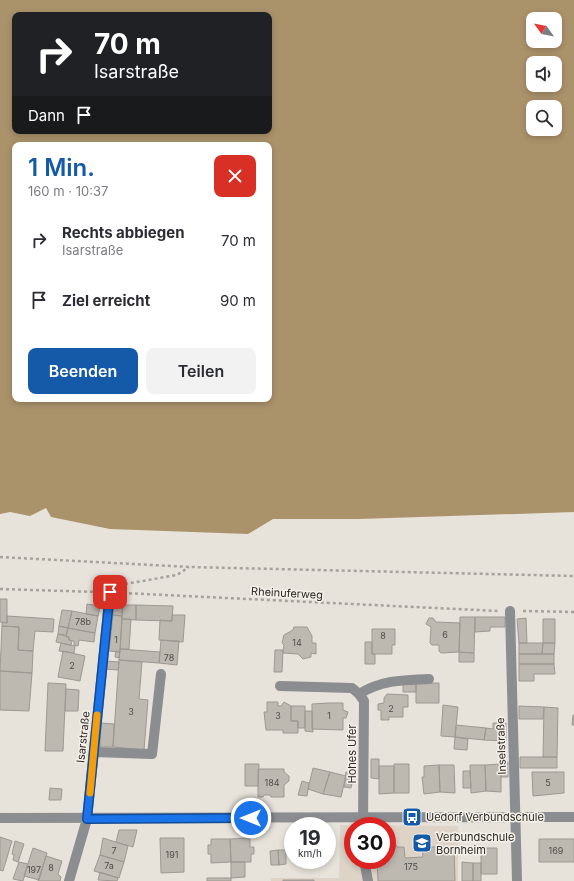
<!DOCTYPE html>
<html lang="de">
<head>
<meta charset="utf-8">
<style>
	:root { --surface:#fff; --page:#f2f2f3; --text:#2b2b33; --muted:#7c7c81; --accent:#1559a9 }
	body { margin:0; font-family:Inter,sans-serif; background:var(--page); color:var(--text); height:100vh; display:flex; flex-direction:column; font-size:15px; white-space:nowrap }
	* { box-sizing:border-box; margin:0 }
	p { font-size:13px; color:var(--muted) }
	.icon { flex:none; width:22px; height:22px; fill:none; stroke:currentColor; stroke-width:2; stroke-linecap:round; stroke-linejoin:round }
	.map { position:relative; flex:1; overflow:hidden }
	.panel { position:absolute; left:12px; top:142px; width:260px; height:260px; display:flex; flex-direction:column; background:var(--surface); border-radius:8px; box-shadow:0 2px 6px #0003 }
	.panel>* { flex:none }
	.hud { position:absolute; left:12px; top:12px; width:260px; height:122px; border-radius:8px; box-shadow:0 2px 6px #0003; background:#202124; color:#fff; overflow:hidden }
	.needle { width:26px; rotate:303deg }
	.fabs { position:absolute; left:526px; top:12px; display:grid; gap:8px }
	.fabs a { display:grid; place-items:center; width:36px; height:36px; border-radius:8px; background:var(--surface); box-shadow:0 2px 6px #0003; font-size:20px }
	.speed { position:absolute; left:284px; top:817px; display:flex; gap:8px; font-size:20px; font-weight:700; text-align:center }
	.speed>* { display:grid; place-content:center; width:52px; height:52px; border-radius:50%; background:var(--surface); box-shadow:0 2px 6px #0003; line-height:1 }
	.speed small { font-size:10px; font-weight:400 }
	.speed .limit { border:6px solid #d22; background:#fff; color:#111 }
	.pin { position:absolute; display:grid; place-items:center; width:34px; height:34px; color:#fff; margin:-17px; border-radius:8px; box-shadow:0 2px 6px #0006 }
	.me { position:absolute; width:44px; margin:-22px; rotate:270deg; stroke-linejoin:round; filter:drop-shadow(0 0 3px #0008) }
	.turn { display:flex; align-items:center; gap:14px; height:84px; padding:0 16px; font-size:18px }
	.turn .icon { width:52px; height:52px; stroke-width:2.5 }
	.turn b { display:block; font-size:28px; line-height:34px }
	.then { display:flex; align-items:center; height:38px; padding:0 16px; background:#0003; gap:8px; font-size:15px }
	.round { display:grid; place-items:center; flex:none; width:42px; height:42px; border-radius:8px; background:var(--page) }
	.overview { display:flex; align-items:center; justify-content:space-between; height:68px; padding:0 16px }
	h1 { font-size:24px; font-weight:600; line-height:30px; color:var(--accent) }
	.primary-button { display:flex; gap:8px; margin-top:auto; padding:8px 16px }
	.primary-button a { flex:1; height:46px; border-radius:8px; background:var(--accent); color:#fff; font-size:16px; font-weight:600; line-height:46px; text-align:center }
	.primary-button a+a { background:var(--page); color:var(--text) }
	ul { padding:0; list-style:none }
	li { display:flex; align-items:center; gap:12px; height:60px; padding:0 16px }
	li div { flex:1 }
	li b { display:block; font-size:15px }
	li em { font-style:normal }
	.map>svg:first-child { display:block }
	.built { fill:#ddd4c7; fill-rule:evenodd }
	.water { fill:#aa926b; fill-rule:evenodd }
	.building { fill:#bdb8b0; stroke:#9d9891 }
	.lines { fill:none; stroke-linecap:round; stroke-linejoin:round }
	.path { stroke:#a6a29c; stroke-width:2.5; stroke-dasharray:3 3; stroke-linecap:butt }
	.minor { stroke:#8b8d90; stroke-width:10 }
	.route-casing { stroke:#114b97; stroke-width:10 }
	.route { stroke:#1a73e8; stroke-width:7 }
	.slow { stroke:#f59e0b; stroke-width:7 }
	.labels { text-anchor:middle; stroke-width:3; stroke-linejoin:round; paint-order:stroke }
	.number-label { font-size:9px; fill:#504d48 }
	.street-label { font-size:11px; fill:#2b2926; stroke:#f5f0e8 }
	.poi-label { font-size:11px; fill:#2b2926; stroke:#f5f0e8; text-anchor:start }
</style>
</head>
<body>
<div class="map">
<svg width="574" height="881" viewBox="0 0 574 881">
	<rect width="100%" height="100%" fill="#e7e2da"/>
	<path class="built" d="M340,825L458,826V881H271V878H339ZM353,826H387V860H353Z"/>
	<path class="water" d="M0,0H574V512L359,519H273L248,534L110,529L51,517L46,508L30,516L10,512L0,514ZM15,15H269V131H15ZM533,19H555V41H533ZM533,63H555V85H533ZM533,107H555V129H533ZM15,145H269V399H15Z"/>
	<path class="building" d="M0,599H7V623L0,622Z
		M87,604L100,606L98,616L86,614Z
		M123,605H136V620L122,619Z
		M136,605L173,606L172,621L136,620Z
		M113,606L122,607V616L113,615Z
		M62,610L72,611L68,628L59,626Z
		M72,611L98,616L95,633L68,628Z
		M113,615L122,616L120,652L109,651Z
		M172,615H185L183,642L159,640L160,620L172,621Z
		M7,616L54,619L53,632L35,631L33,651L18,650L19,627L2,626V622L7,623Z
		M460,617H475L474,653L459,652Z
		M475,617H505V627H490V631L475,632Z
		M429,618H433L436,622L460,623L459,652L441,653L439,651V645H432L430,643L431,627L426,624Z
		M526,618L527,643H519L517,619Z
		M122,619H131L129,649H120Z
		M543,619H555V643H543Z
		M2,626L19,627L18,650L33,651L32,673L0,671Z
		M59,626L68,628L66,635L58,634Z
		M294,627H307L312,636V643H316V654L311,653V657L303,659L298,654L283,653L284,645L282,643L284,635L293,630Z
		M68,628L95,633L94,642L79,640L78,646L74,645V641L69,640V637H66Z
		M372,629H395V645H392V654H372Z
		M58,634L69,637V640L72,641L71,645L56,642Z
		M161,640L179,641L177,665L159,663Z
		M365,642H372V654H375V664H365Z
		M61,643L75,646L74,653L59,651Z
		M519,643H543L542,654H519Z
		M543,643H555L554,654H542Z
		M120,649L160,652L159,663L119,660Z
		M275,650H283L282,672H274Z
		M63,651L85,656L80,681L58,677Z
		M116,651L120,652L119,658L115,657Z
		M459,652L474,653V662H459Z
		M519,654H554V664H519Z
		M119,660L142,662L139,699L148,700L144,750L113,747Z
		M106,661L119,662L118,670L105,669Z
		M519,664H554L555,674H534V681H519Z
		M0,671L32,673L29,711L0,710Z
		M48,683L66,684L63,751H45Z
		M403,683H416V692H403Z
		M416,683H439V703H416Z
		M66,689L79,690L78,711H65Z
		M387,694L408,695V707H403V717H389V720H381V710H378V704L384,703V698Z
		M267,702H278V706H281L284,702L291,706V721H298V733H283V730H266L264,712H267Z
		M329,703H343V710L348,712L346,718H343V730L312,729V704Z
		M443,705L458,707L455,737L441,736Z
		M291,706H305V728H298V721H291Z
		M519,706L544,707L543,719H519Z
		M544,707L558,708L557,757H543Z
		M305,711H312L313,732L305,731Z
		M573,715H574V725H572Z
		M101,723L114,724L113,747H100Z
		M493,723H506V741L484,740L486,728L493,729Z
		M456,725L486,728L484,740L455,737Z
		M455,737L468,739L467,750L454,749Z
		M520,757H557V768H520Z
		M371,759H379V779L371,778Z
		M501,762H508V777H501Z
		M245,764H259L258,786H245Z
		M394,764H409V793H394Z
		M501,764V792L486,791L485,765Z
		M439,765L440,792L424,794L422,777H424V766Z
		M439,765H454L455,793L440,792Z
		M470,765H485L486,791L471,793Z
		M379,766H394V793L379,794Z
		M313,768L330,772L323,794L308,789Z
		M258,769H284V772L289,776V781L284,785V797H271L270,795H264L263,797H258Z
		M463,771H470L471,788H463Z
		M330,772L346,776L341,797L323,794Z
		M346,772L354,774L351,788L344,787Z
		M532,772H564V793L533,796Z
		M302,781L309,783L307,796L298,795Z
		M50,788L62,789L61,800H49Z
		M119,830H137L133,847L116,842Z
		M387,835L392,837L397,847H404L405,858L423,857L422,847H454L455,881H378L377,860H387Z
		M327,836H331V857H327Z
		M0,837L12,841L3,871L0,870Z
		M103,838L128,846L124,862L100,855Z
		M160,838H184V872L161,873Z
		M250,838V847H254V854H251V862H231L230,839Z
		M211,839H230L231,862L211,863V854H208V845H211Z
		M539,839H574V862H539Z
		M15,841L24,844L18,862L13,860L14,855L12,854Z
		M33,848L47,853L39,880L24,876Z
		M481,848H497V874H481Z
		M278,850L279,865H271L270,851Z
		M278,850H286V864L279,865Z
		M100,855L124,862L119,878L94,871Z
		M46,856L62,861L58,874L61,877L60,881H38Z
		M19,862L28,864L23,881L13,879Z
		M231,862H245V877L231,878Z
		M462,862L473,863V881H462Z
		M473,863H481V881H473Z
		M100,872L118,878L117,881L98,880Z
		M207,878H231V881H207Z
		M283,880H314V881H283Z"/>
	<g class="lines">
		<path class="path" d="M0,557L190,567L574,576
			M119,585L177,575L189,567
			M0,589L98,592
			M123,593L498,611
			M523,611L574,612"/>
		<path class="minor" d="M510,611L517,881
			M280,686L352,688L359,694L364,701L363,826
			M359,694C382,680 403,680 429,679
			M94,752L152,754L161,674
			M0,818L574,817
			M364,860L368,881
			M69,881L87,819L110,592"/>
	</g>
	<g class="lines">
		<defs>
			<path id="route" d="M110,592L87,819L251,818"/>
		</defs>
		<use href="#route" class="route-casing"/>
		<use href="#route" class="route"/>
		<path class="slow" d="M90,793L97,715"/>
	</g>
	<defs>
		<symbol id="bus-square" viewBox="-11 -11 22 22"><rect x="-9" y="-9" width="18" height="18" rx="4" fill="#1559a9" stroke="#f5f0e8"/><path d="M-5-6H5V4H4V6H2V4H-2V6H-4V4H-5ZM-3.5-4V0h7V-4ZM-3.5 1.2v1.5H-2V1.2ZM2 1.2v1.5H3.5V1.2Z" fill="#fff"/></symbol>
		<symbol id="school-square" viewBox="-11 -11 22 22"><rect x="-9" y="-9" width="18" height="18" rx="4" fill="#1559a9" stroke="#f5f0e8"/><path d="M0-5L7-2L0 1L-7-2ZM-4 1L0 2.5L4 1V4Q0 6-4 4Z" fill="#fff"/></symbol>
	</defs>
	<g fill-rule="evenodd">
		<use href="#bus-square" x="401" y="806" width="22" height="22"/>
		<use href="#school-square" x="411" y="832" width="22" height="22"/>
	</g>
	<g class="labels">
		<g class="number-label">
			<text x="83" y="625">78b</text>
			<text x="445" y="638">6</text>
			<text x="383" y="639">8</text>
			<text x="116" y="643">1</text>
			<text x="297" y="646">14</text>
			<text x="169" y="661">78</text>
			<text x="72" y="669">2</text>
			<text x="391" y="712">2</text>
			<text x="131" y="715">3</text>
			<text x="278" y="719">3</text>
			<text x="329" y="719">1</text>
			<text x="272" y="786">184</text>
			<text x="548" y="786">5</text>
			<text x="114" y="854">7</text>
			<text x="556" y="854">169</text>
			<text x="172" y="858">191</text>
			<text x="109" y="869">7a</text>
			<text x="411" y="870">175</text>
			<text x="51" y="871">8</text>
			<text x="34" y="873">197</text>
		</g>
		<g class="street-label">
			<text transform="translate(287 593) rotate(3)" y="4">Rheinuferweg</text>
			<text transform="translate(83 737) rotate(-84)" y="4">Isarstraße</text>
			<text transform="translate(501 746) rotate(-92)" y="4">Inselstraße</text>
			<text transform="translate(352 754) rotate(-90)" y="4">Hohes Ufer</text>
		</g>
		<g class="poi-label">
			<text x="426" y="821">Uedorf Verbundschule</text>
			<text x="436" y="841">Verbundschule<tspan x="436" dy="13">Bornheim</tspan></text>
		</g>
	</g>
</svg>
<div class="fabs">
<a><svg class="needle" viewBox="-14 -14 28 28"><path d="M0-13l5 13h-10z" fill="#e53935"/><path d="M0 13l5-13h-10z" fill="#7c7c81"/></svg></a>
<a><svg class="icon" aria-label="sound" viewBox="0 0 24 24"><path d="M4 9h4l5-4v14l-5-4H4zM17 9q2 3 0 6"/></svg></a>
<a><svg class="icon" aria-label="search" viewBox="0 0 24 24"><circle cx="10" cy="10" r="6"/><path d="M15 15l6 6"/></svg></a>
</div>
<div class="speed"><div>19<small>km/h</small></div><div class="limit">30</div></div>
<div class="pin" style="left:110px;top:592px;background:#d93025"><svg class="icon" aria-label="arrive" viewBox="0 0 24 24"><path d="M6 21V4h12l-3 4 3 4H6"/></svg></div>
<svg class="me" style="left:251px;top:818px" viewBox="-20 -20 40 40"><circle r="17" fill="#1a73e8" stroke="#fff" stroke-width="3"/><path d="M0-11L8 9 0 5-8 9z" fill="#fff"/></svg>
<div class="hud">
<div class="turn"><svg class="icon" aria-label="right" viewBox="0 0 24 24"><path d="M7 20v-9h11M14 6l5 5-5 5"/></svg><div><b>70 m</b>Isarstraße</div></div>
<div class="then">Dann<svg class="icon" aria-label="arrive" viewBox="0 0 24 24"><path d="M6 21V4h12l-3 4 3 4H6"/></svg></div>
</div>
<section class="panel">
<div class="overview"><div><h1>1 Min.</h1><p>160 m · 10:37</p></div><a class="round" style="background:#d93025;color:#fff"><svg class="icon" aria-label="close" viewBox="0 0 24 24"><path d="M6 6l12 12M18 6L6 18"/></svg></a></div>
<ul>
<li><svg class="icon" aria-label="right" viewBox="0 0 24 24"><path d="M7 20v-9h11M14 6l5 5-5 5"/></svg><div><b>Rechts abbiegen</b><p>Isarstraße</p></div><em>70 m</em></li>
<li><svg class="icon" aria-label="arrive" viewBox="0 0 24 24"><path d="M6 21V4h12l-3 4 3 4H6"/></svg><div><b>Ziel erreicht</b></div><em>90 m</em></li>
</ul>
<div class="primary-button"><a>Beenden</a><a>Teilen</a></div>
</section>
</div>
</body>
</html>
